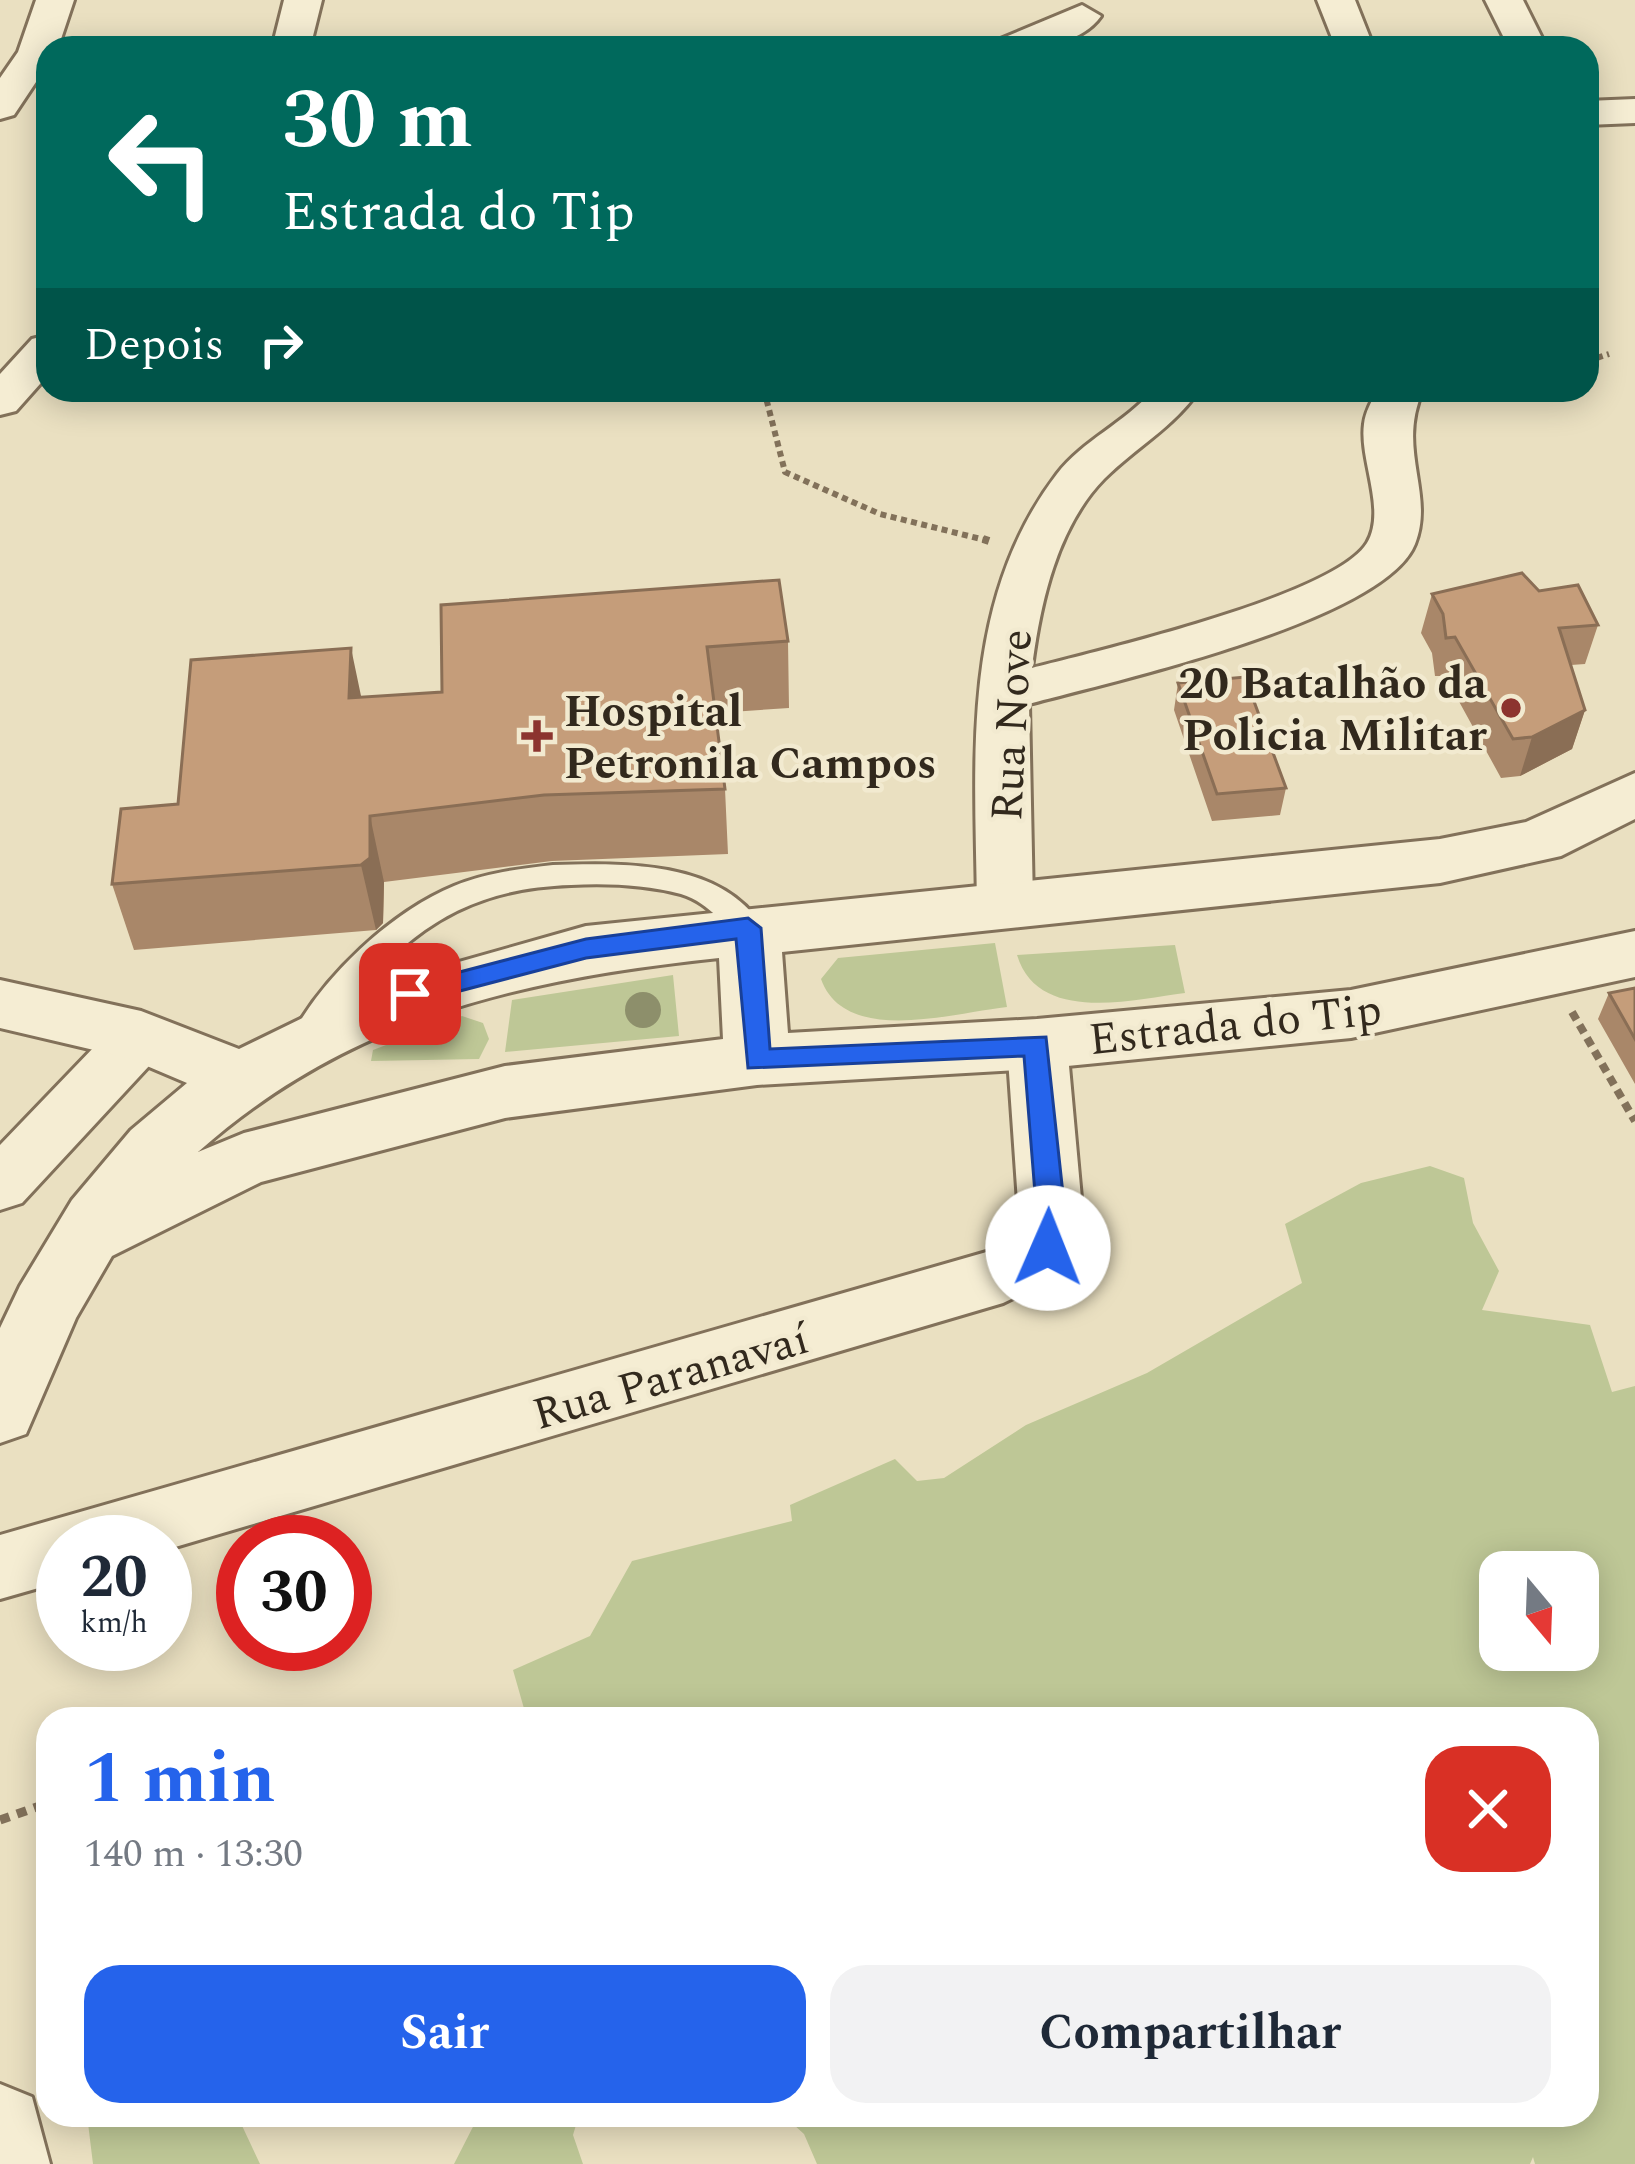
<!DOCTYPE html>
<html lang="pt">
<head>
<meta charset="utf-8">
<style>
	:root { --surface:#fff; --page:#f2f2f3; --text:#1f2937; --muted:#747a83; --accent:#2563eb }
	body { margin:0; font-family:Spectral,serif; background:var(--page); color:var(--text); height:100vh; display:flex; flex-direction:column; font-size:45px; white-space:nowrap }
	* { box-sizing:border-box; margin:0 }
	p { font-size:39px; color:var(--muted) }
	.icon { flex:none; width:66px; height:66px; fill:none; stroke:currentColor; stroke-width:2; stroke-linecap:round; stroke-linejoin:round }
	.map { position:relative; flex:1; overflow:hidden }
	.panel { position:absolute; left:36px; top:1707px; width:1563px; height:420px; display:flex; flex-direction:column; background:var(--surface); border-radius:36px; box-shadow:0 6px 30px #0003 }
	.panel>* { flex:none }
	.banner { position:absolute; left:36px; top:36px; width:1563px; height:366px; border-radius:36px; box-shadow:0 6px 30px #0003; background:#00695c; color:#fff; overflow:hidden }
	.needle { width:78px; rotate:161deg }
	.fabs { position:absolute; left:1479px; top:1551px; display:grid; gap:24px }
	.fabs a { display:grid; place-items:center; width:120px; height:120px; border-radius:24px; background:var(--surface); box-shadow:0 6px 30px #0003; font-size:60px }
	.speed { position:absolute; left:36px; top:1515px; display:flex; gap:24px; font-size:60px; font-weight:700; text-align:center }
	.speed>* { display:grid; place-content:center; width:156px; height:156px; border-radius:50%; background:var(--surface); box-shadow:0 6px 30px #0003; line-height:1 }
	.speed small { font-size:30px; font-weight:400 }
	.speed .limit { border:18px solid #d22; background:#fff; color:#111 }
	.pin { position:absolute; display:grid; place-items:center; width:102px; height:102px; color:#fff; margin:-51px; border-radius:24px; box-shadow:0 6px 18px #0006 }
	.me { position:absolute; width:132px; margin:-66px; rotate:1deg; stroke-linejoin:round; filter:drop-shadow(0 0 9px #0008) }
	.turn { display:flex; align-items:center; gap:42px; height:252px; padding:0 48px; font-size:54px }
	.turn .icon { width:156px; height:156px; stroke-width:2.5 }
	.turn b { display:block; font-size:84px; line-height:102px }
	.then { display:flex; align-items:center; height:114px; padding:0 48px; background:#0003; gap:24px; font-size:45px }
	.round { display:grid; place-items:center; flex:none; width:126px; height:126px; border-radius:36px; background:var(--page) }
	.head { display:flex; align-items:center; justify-content:space-between; height:204px; padding:0 48px }
	h1 { font-size:72px; font-weight:700; line-height:90px; color:var(--accent) }
	.action { display:flex; gap:24px; margin-top:auto; padding:24px 48px }
	.action a { flex:1; height:138px; border-radius:36px; background:var(--accent); color:#fff; font-size:48px; font-weight:700; line-height:138px; text-align:center }
	.action a+a { background:var(--page); color:var(--text) }
	.map>svg:first-child { display:block }
	.green { fill:#bec796; fill-rule:evenodd }
	.lines { fill:none; stroke-linecap:round; stroke-linejoin:round }
	.service-casing { stroke:#82715a; stroke-width:6 }
	.minor-casing { stroke:#82715a; stroke-width:6 }
	.tertiary-casing { stroke:#82715a; stroke-width:6 }
	.path-far2 { stroke:#82715a; stroke-width:6; stroke-dasharray:6 4.5; stroke-linecap:butt }
	.path-far1 { stroke:#82715a; stroke-width:8; stroke-dasharray:9 6; stroke-linecap:butt }
	.path { stroke:#82715a; stroke-width:9; stroke-dasharray:10 8; stroke-linecap:butt }
	.service { fill:#f5edd3; fill-rule:evenodd }
	.minor { fill:#f5edd3; fill-rule:evenodd }
	.tertiary { fill:#f5edd3; fill-rule:evenodd }
	.tree { fill:#8d8f6b }
	.wall { fill:#a98769 }
	.shaded-wall { fill:#8a6e55 }
	.building { fill:#c59d7a; stroke:#8a6e55; stroke-width:3 }
	.route { fill:#2563eb; stroke:#184099; stroke-width:3 }
	.poi-dot { fill:#8c342f; stroke:#f2ead0; stroke-width:4.5 }
	.labels { text-anchor:middle; stroke-width:9; stroke-linejoin:round; paint-order:stroke }
	.poi-label { font-size:45px; font-weight:bold; fill:#32291d; stroke:#f2ead0; text-anchor:end }
	.street-label { font-size:45px; fill:#32291d; stroke:#f2ead0 }
</style>
</head>
<body>
<div class="map">
<svg width="1635" height="2164" viewBox="0 0 1635 2164">
	<rect width="100%" height="100%" fill="#eae0c1"/>
	<path class="green" d="M995,943L1007,1007C952,1013 845,1046 821,979L838,958Z
		M1175,945L1185,993C1131,1000 1038,1024 1017,955Z
		M673,975L679,1036L505,1052L512,1000Z
		M462,1016L483,1023L489,1039L479,1059L371,1061L373,1050Z
		M1430,1166L1464,1178L1473,1223L1499,1271L1482,1310L1590,1325L1612,1392L1635,1386V2164H1535L1533,2157L1530,2164H817L804,2134L783,2115H1587V1719H527L513,1670L590,1636L632,1561L792,1521L790,1505L895,1459L917,1481L944,1478L1026,1425L1147,1373L1302,1283L1285,1224L1361,1183ZM1500,1572H1578V1650H1500Z
		M87,2115H237L260,2164H93Z
		M479,2115H579L573,2135L583,2164H454Z"/>
	<g class="lines">
		<defs>
			<path id="service" d="M553,865C623,863 722,860 763,928L749,938C724,931 712,903 681,894C646,885 608,883 571,885C446,889 390,949 317,1043H297L292,1035C324,976 391,912 454,886C485,873 519,869 553,865Z"/>
			<path id="minor" d="M36,0H74L58,48H48V64L14,115L0,119V78L18,52Z
				M284,0H322L310,48H272Z
				M1317,0H1355L1374,48H1336Z
				M1485,0H1523L1547,48H1509Z
				M1082,5L1101,16C1079,48 1027,48 993,48L998,40Z
				M1635,99V123L1587,125V101Z
				M48,335V375L16,411L0,415V374L32,339Z
				M1153,390H1199C1173,428 1136,447 1104,479C1057,527 1040,604 1032,668C1098,651 1334,596 1367,543C1387,510 1359,460 1364,424C1365,412 1372,401 1377,390H1423C1396,450 1435,493 1415,544C1385,621 1110,682 1029,704L1033,904L1025,919L1005,925L985,919L977,904C975,755 961,600 1057,474C1083,440 1125,423 1153,390Z
				M141,1013L162,1020L171,1036L162,1052L22,1203L0,1210V1145L120,1020Z
				M1037,1021L1058,1028L1067,1044L1084,1231L1056,1277L1003,1303L165,1550V1542H63V1581L0,1599V1535L997,1249L1020,1231L1007,1044L1016,1028Z"/>
			<path id="tertiary" d="M1635,773V819L1561,856L1440,883L782,952L788,1033L1037,1019L1351,990L1635,931V977L1351,1038L1037,1069L757,1085L505,1118L261,1182L112,1256L76,1318L26,1434L0,1443V1328L20,1286L72,1200L131,1130L187,1083L128,1058L0,1028V980L141,1011L239,1049L360,990L586,926L1440,839L1526,822ZM719,958L723,1039L505,1066L244,1133L198,1152C350,1017 522,979 719,958Z
				M0,2084L32,2097L50,2164H0Z"/>
		</defs>
		<use href="#service" class="service-casing"/>
		<use href="#minor" class="minor-casing"/>
		<use href="#tertiary" class="tertiary-casing"/>
		<path class="path-far2" d="M1587,361L1609,354
			M764,390L785,472L880,514L989,541
			M1446,398L1480,390"/>
		<path class="path-far1" d="M983,539L989,541
			M1572,1012L1635,1121"/>
		<path class="path" d="M0,1820L48,1803"/>
		<use href="#service" class="service"/>
		<use href="#minor" class="minor"/>
		<use href="#tertiary" class="tertiary"/>
	</g>
	<circle class="tree" cx="643" cy="1010" r="18"/>
	<path class="wall" d="M1539,591L1598,625L1585,664L1571,665L1585,710L1572,749L1520,776L1501,778L1445,676H1435L1432,653L1421,633L1432,594Z
		M441,605L788,641L789,708L716,713L725,789L728,854L552,861L384,882L383,923L376,930L134,950L112,884L178,804L361,698L442,692Z
		M1178,683L1286,788L1280,815L1212,821L1174,710Z
		M1635,988V1084L1598,1019L1609,993Z"/>
	<path class="shaded-wall" d="M351,648L365,715L349,698Z
		M1585,710L1572,749L1520,776L1532,737Z
		M370,816L384,882L383,923L376,930L361,865Z"/>
	<path class="building" d="M1522,573L1539,591L1578,585L1598,625L1559,628L1585,710L1532,737L1513,739L1455,637L1446,638L1443,614L1432,594Z
		M779,580L788,641L707,647L725,789L544,795L370,816V858L361,865L112,884L121,809L178,804L191,660L351,648L349,698L442,692L441,605Z
		M1245,677L1286,788L1217,794L1178,683Z
		M1635,988V1039L1609,993Z"/>
	<path class="route" d="M748,918L761,928L770,1049L1046,1037L1067,1231L1058,1257H1037L1033,1248L1038,1231L1024,1056L748,1068L736,939L586,958L410,1004L397,994L410,985L586,939Z"/>
	<g class="poi-dot">
		<circle cx="1511" cy="708" r="12"/>
		<path d="M531 718h12v12h12v12h-12v12h-12v-12h-12v-12h12z"/>
	</g>
	<g class="labels">
		<g class="poi-label">
			<text x="1487" y="698">20 Batalhão da<tspan x="1487" dy="52">Policia Militar</tspan></text>
			<text x="564" y="726" text-anchor="start">Hospital<tspan x="564" dy="52">Petronila Campos</tspan></text>
		</g>
		<g class="street-label">
			<text transform="translate(1010 725) rotate(-87)" y="16">Rua Nove</text>
			<text transform="translate(1235 1023) rotate(-6)" y="16">Estrada do Tip</text>
			<text transform="translate(670 1375) rotate(-16)" y="16">Rua Paranavaí</text>
		</g>
	</g>
</svg>
<div class="fabs">
<a><svg class="needle" viewBox="-14 -14 28 28"><path d="M0-13l5 13h-10z" fill="#e53935"/><path d="M0 13l5-13h-10z" fill="#747a83"/></svg></a>
</div>
<div class="speed"><div>20<small>km/h</small></div><div class="limit">30</div></div>
<div class="pin" style="left:410px;top:994px;background:#d93025"><svg class="icon" aria-label="arrive" viewBox="0 0 24 24"><path d="M6 21V4h12l-3 4 3 4H6"/></svg></div>
<svg class="me" style="left:1048px;top:1248px" viewBox="-20 -20 40 40"><circle r="19" fill="#fff"/><path d="M0-13L10 11 0 6-10 11z" fill="#2563eb"/></svg>
<div class="banner">
<div class="turn"><svg class="icon" aria-label="left" viewBox="0 0 24 24"><path d="M17 20v-9H6M10 6l-5 5 5 5"/></svg><div><b>30 m</b>Estrada do Tip</div></div>
<div class="then">Depois<svg class="icon" aria-label="right" viewBox="0 0 24 24"><path d="M7 20v-9h11M14 6l5 5-5 5"/></svg></div>
</div>
<section class="panel">
<div class="head"><div><h1>1 min</h1><p>140 m · 13:30</p></div><a class="round" style="background:#d93025;color:#fff"><svg class="icon" aria-label="close" viewBox="0 0 24 24"><path d="M6 6l12 12M18 6L6 18"/></svg></a></div>
<div class="action"><a>Sair</a><a>Compartilhar</a></div>
</section>
</div>
</body>
</html>
